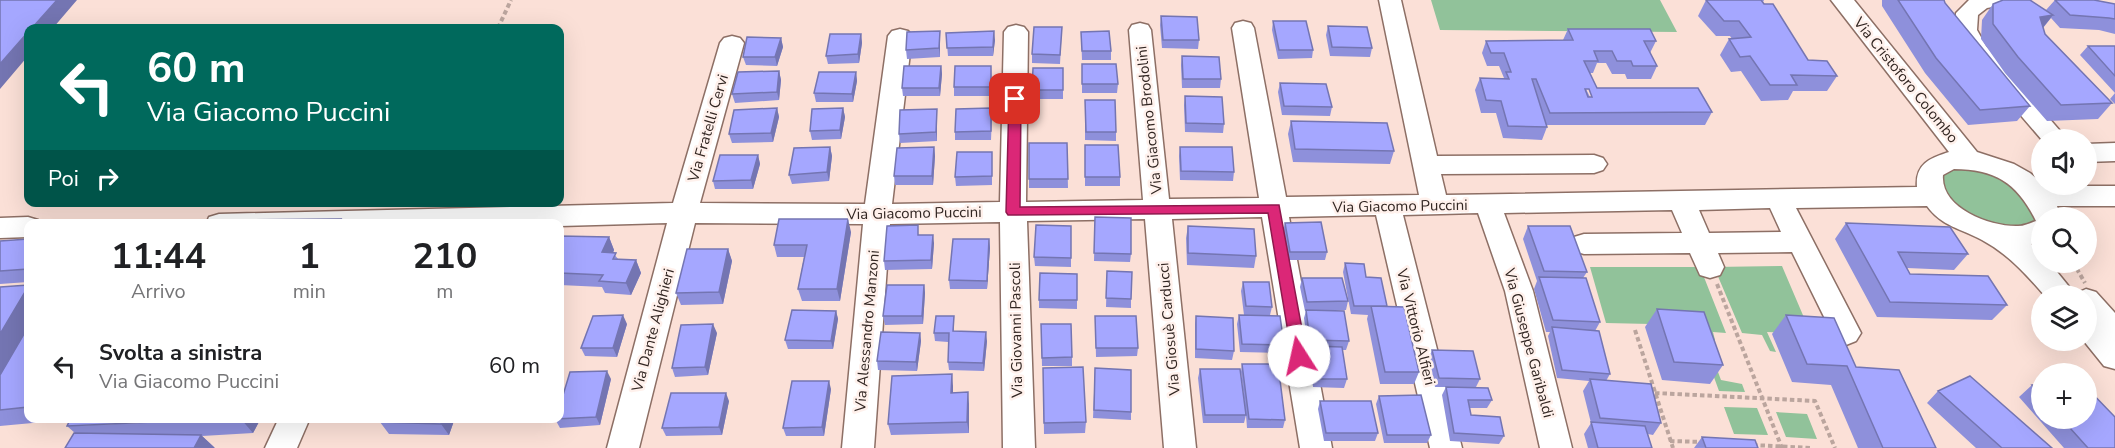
<!DOCTYPE html>
<html lang="it">
<head>
<meta charset="utf-8">
<style>
	:root { --surface:#fff; --page:#f6f6f6; --text:#202124; --muted:#757577 }
	body { margin:0; font-family:"Nunito Sans",sans-serif; background:var(--page); color:var(--text); height:100vh; display:flex; flex-direction:column; font-size:22px; white-space:nowrap }
	* { box-sizing:border-box; margin:0 }
	p { font-size:20px; color:var(--muted) }
	.icon { flex:none; width:33px; height:33px; fill:none; stroke:currentColor; stroke-width:2; stroke-linecap:round; stroke-linejoin:round }
	.map { position:relative; flex:1; overflow:hidden }
	.details { position:absolute; left:24px; top:219px; width:540px; height:204px; display:flex; flex-direction:column; background:var(--surface); border-radius:12px; box-shadow:0 6px 24px #0002 }
	.details>* { flex:none }
	.top-card { position:absolute; left:24px; top:24px; width:540px; height:183px; border-radius:12px; box-shadow:0 6px 24px #0002; background:#00695c; color:#fff; overflow:hidden }
	.tools { position:absolute; left:2031px; top:129px; display:grid; gap:12px }
	.tools a { display:grid; place-items:center; width:66px; height:66px; border-radius:50%; background:var(--surface); box-shadow:0 6px 24px #0002; font-size:30px }
	.pin { position:absolute; display:grid; place-items:center; width:51px; height:51px; color:#fff; margin:-26px; border-radius:12px; box-shadow:0 3px 9px #0006 }
	.me { position:absolute; width:66px; margin:-33px; rotate:350deg; stroke-linejoin:round; filter:drop-shadow(0 0 4px #0008) }
	.turn { display:flex; align-items:center; gap:21px; height:126px; padding:0 24px; font-size:27px }
	.turn .icon { width:78px; height:78px; stroke-width:2.5 }
	.turn b { display:block; font-size:42px; line-height:51px }
	.then { display:flex; align-items:center; height:57px; padding:0 24px; background:#0003; gap:12px; font-size:22px }
	.eta { display:flex; justify-content:space-evenly; align-items:center; height:102px; text-align:center }
	.eta b { font-size:36px; font-weight:700; line-height:42px }
	ul { padding:0; list-style:none }
	li { display:flex; align-items:center; gap:18px; height:90px; padding:0 24px }
	li div { flex:1 }
	li b { display:block; font-size:22px }
	li em { font-style:normal }
	.map>svg:first-child { display:block }
	.green { fill:#91c29a }
	.lines { fill:none; stroke-linecap:round; stroke-linejoin:round }
	.minor-casing { stroke:#8d6f65; stroke-width:3 }
	.path { stroke:#bba59e; stroke-width:4; stroke-dasharray:4.5 3; stroke-linecap:butt }
	.minor { fill:#fff; fill-rule:evenodd }
	.wall { fill:#8e90db; fill-rule:evenodd }
	.shaded-wall { fill:#7475b2 }
	.building { fill:#a5a7ff; stroke:#7475b2; stroke-width:1.5; fill-rule:evenodd }
	.route { fill:#db2777; stroke:#8e194d; stroke-width:1.5 }
	.labels { text-anchor:middle; stroke-width:5; stroke-linejoin:round; paint-order:stroke }
	.street-label { font-size:15px; fill:#322622; stroke:#fff1ec }
</style>
</head>
<body>
<div class="map">
<svg width="2115" height="448" viewBox="0 0 2115 448">
	<rect width="100%" height="100%" fill="#fbe0d7"/>
	<path class="green" d="M1431,0H1660L1677,32L1440,30Z
		M1960,167L1975,168L2007,179L2037,216L2033,223L2025,228L1982,225L1942,196L1941,176L1948,170Z
		M1782,266L1811,334L1767,332L1776,352L1770,351L1762,335L1742,333L1714,267Z
		M1590,267H1700L1726,333L1713,332L1715,340H1706L1721,380L1742,384L1745,392L1719,391L1695,325L1606,323Z
		M1724,407L1757,408L1768,435L1734,434Z
		M1776,412L1807,414L1817,439L1786,437Z"/>
	<g class="lines">
		<defs>
			<path id="minor" d="M1379,0H1401L1437,156L1594,155L1603,158L1607,164L1603,170L1594,173L1441,174L1446,195L1917,187C1915,164 1930,158 1949,152L1831,0H1854L1977,152L2014,164L2030,173L2045,186H2115V206H2057L2061,218H2042V241L2031,244L2042,254V262H2049L2075,294L2086,289L2096,292L2115,313V369L2104,366L2083,340H2086V296H2045C2025,273 2008,254 1982,240C1962,229 1941,226 1927,206L1796,208L1861,333L1856,341L1846,345L1836,341L1792,252L1718,253L1724,267L1720,275L1710,278L1700,275L1690,253L1584,254L1574,251L1570,244L1574,237L1584,234L1682,233L1672,210L1504,213L1533,291L1572,448H1540L1505,291L1478,213L1403,215L1462,448H1430L1376,215L1289,217L1332,448H1300L1262,217L1172,219L1196,448H1164L1145,219L1027,221L1035,448H1003L1000,222L890,224L874,448H842L863,224L695,223L639,448H607L667,223L560,226V224H206L209,217L219,214L673,203L720,43L724,38L732,36L740,38L744,43L700,203L865,204L888,36L892,31L900,29L908,31L912,36L892,204L1000,202L1004,32L1008,27L1016,25L1024,27L1028,32L1026,202L1143,200L1129,30L1132,25L1140,23L1148,25L1151,30L1169,199L1259,198L1232,28L1235,23L1243,21L1251,23L1254,28L1286,197L1419,195ZM1954,169C1996,169 2018,184 2036,221C2030,223 2025,226 2018,226C1990,227 1940,208 1943,175ZM1770,208L1781,232L1709,233L1699,210Z
				M1969,0H2006L2003,5L1987,8L1978,15L1977,30L1986,46L2068,140H2042L1969,55L1955,30L1956,13Z
				M2115,143V161L2086,162V144Z
				M28,217L38,220L40,224H28V237L0,238V218Z
				M279,418H310L297,448H265Z"/>
		</defs>
		<use href="#minor" class="minor-casing"/>
		<path class="path" d="M498,28L511,0
			M2073,262L2085,283
			M1717,284L1782,448
			M1635,330L1673,448
			M1655,393L1815,401L1835,448
			M1670,441L1703,442
			M1753,445L1812,448"/>
		<use href="#minor" class="minor"/>
	</g>
	<path class="wall" d="M1706,0H1764L1763,2L1808,60L1837,76L1827,91H1793L1788,100L1761,101L1741,71L1731,72L1720,55L1729,39H1732L1730,36H1716L1698,16Z
		M1882,0H1944L1945,3L2030,106L2017,121L1968,125L1925,73L1882,6Z
		M2055,0H2094L2115,4V34L2099,30L2060,28L2051,18L2043,28L2045,34L2112,103L2098,119L2047,121L2005,73L1981,39L1982,20L1993,4L2046,10Z
		M1161,16L1199,40L1198,49L1162,48L1160,25Z
		M1273,21L1313,50L1312,58L1278,59L1272,30Z
		M1328,26L1372,48L1370,57L1330,56L1326,35Z
		M1062,27L1060,64L1032,63V54Z
		M1568,29L1656,41L1650,53L1657,66L1651,79H1627L1625,74H1612L1606,63H1597L1593,73H1590L1597,88L1712,112L1705,125H1547V127L1542,140L1503,138L1496,113H1481L1475,90L1480,78H1504L1499,66H1487L1482,53L1486,41L1563,40ZM1586,89H1589L1592,97H1590Z
		M940,31V57L907,59L906,50Z
		M1081,32L1111,51V60H1082Z
		M946,33L995,40L993,56H948Z
		M861,34L862,43L859,63L828,64L826,56Z
		M781,38L783,47L777,66L746,65L743,57Z
		M2088,46H2115V104L2110,99L2115,93L2080,55Z
		M1182,56L1221,79L1220,88H1182L1181,65Z
		M1082,64L1118,84L1117,93H1082Z
		M941,66L942,74L940,96H903L902,88Z
		M991,66L992,96H954V87Z
		M1063,68V99H1033L1032,90Z
		M779,71L781,80L779,100L735,103L732,94Z
		M856,72L857,81L853,102H816L814,93Z
		M1280,83L1332,107L1330,116L1282,115L1278,92Z
		M1185,96L1224,124L1223,133L1185,132L1184,105Z
		M1085,100L1116,132V141L1085,140Z
		M777,108L779,117L773,142L732,143L729,134Z
		M843,108L845,117L841,139L812,140L810,131Z
		M937,109V141L900,143L899,134Z
		M992,117L991,140H955V132Z
		M1291,121L1394,151L1390,164L1293,162L1288,134Z
		M1029,143H1067L1068,188H1029Z
		M1085,145L1120,177V186H1085Z
		M830,147L832,156L829,181L792,184L789,175Z
		M934,147L935,156L933,185H895L894,176Z
		M1180,147L1234,172L1233,181L1180,180L1179,156Z
		M992,152V185L956,186L955,177Z
		M758,155L760,164L753,189H715L713,181Z
		M1095,217L1131,254L1130,262L1094,261Z
		M1285,223L1327,252L1325,260H1288L1283,231Z
		M1846,223L1968,254L1954,270L1907,268L1910,274L2007,305L1992,320L1877,317L1835,239Z
		M1071,226V267L1035,266L1034,257Z
		M1188,226L1256,256L1254,268L1187,265L1186,238Z
		M1528,226L1587,272L1583,278L1600,322L1595,331L1610,374L1606,381L1661,423L1653,435L1648,434L1652,448H1588L1584,434L1591,423L1583,391L1589,381L1557,378L1548,336L1550,332H1546L1534,289L1537,281L1523,239Z
		M851,232L840,301H802L798,289L804,257H777L774,245Z
		M920,235L934,243L932,269L885,270L884,261Z
		M560,236L609,237L614,250L613,253L619,260H636L641,273L631,295L605,293L602,287L560,285Z
		M28,239V282L0,284V241Z
		M989,239L990,248L987,289H950L949,280Z
		M728,249L732,261L723,304L681,305L676,293Z
		M1345,263L1366,277L1387,307L1419,372L1414,384H1380L1367,319L1368,315L1351,314L1343,272Z
		M1107,271L1131,299V308L1106,307Z
		M1077,274V309L1039,308V300Z
		M1302,278L1348,301L1346,310H1323L1349,341L1346,350H1342L1347,379L1344,388L1313,387L1309,355L1310,349H1308L1304,318L1306,311H1305L1300,287Z
		M1243,282L1272,307L1270,315H1244L1241,291Z
		M28,285V418H66L65,420L0,426V287Z
		M924,285L925,293L923,324L885,325L883,316Z
		M1657,309L1723,365L1710,384L1662,380L1645,327Z
		M836,311L838,319L833,349H788L785,340Z
		M1239,315L1284,345L1281,353L1240,352L1237,324Z
		M1786,315L1856,367L1936,448H1858L1831,385L1792,382L1772,334Z
		M954,316V331L987,341L984,371L949,370L948,362V342L935,341L934,333Z
		M1095,316L1138,348L1137,356L1096,357Z
		M1196,316L1234,351L1232,360L1195,358V324Z
		M627,324L617,357L585,356L581,348Z
		M1041,324L1072,357V366H1042Z
		M717,333L708,375L675,377L672,368Z
		M920,333L921,341L917,371L878,370L877,361Z
		M1432,350L1480,379L1476,387L1492,400L1487,408H1469L1471,415L1504,436L1499,444L1450,441L1442,395L1446,387H1435L1429,358Z
		M1242,364L1285,420L1283,428H1247L1246,415L1244,423H1203L1198,378L1200,369L1245,407L1241,372Z
		M1043,368L1086,422L1085,433L1044,434Z
		M1095,368L1131,412V420L1093,418Z
		M611,379L600,425L560,428L555,419Z
		M2042,384V418H2086L2115,448H2064L2019,397L2032,385Z
		M953,386V393L969,404V433L891,435L888,424Z
		M831,389L824,436H786L783,428Z
		M1938,391L2052,448H1976L1927,403Z
		M1379,396L1431,435L1427,443H1384L1376,404Z
		M729,401L722,435L666,436L662,428Z
		M1320,401L1378,433L1375,441H1324L1318,409Z
		M261,418L253,433L202,436L215,448L75,433L67,426Z
		M382,418H455L449,435L389,434L380,422Z
		M1702,437L1758,448H1694Z"/>
	<path class="shaded-wall" d="M57,0H77L53,28H32Z
		M2053,15L2041,30L2040,17Z
		M940,31V57L939,48Z
		M994,31L995,40L993,56V47Z
		M28,32V56L0,89V64Z
		M861,34L862,43L859,63L858,54Z
		M781,38L783,47L777,66L775,57Z
		M941,66L942,74L940,96L939,88Z
		M779,71L781,80L779,100L777,92Z
		M856,72L857,81L853,102L852,94Z
		M777,108L779,117L773,142L771,133Z
		M843,108L845,117L841,139L840,130Z
		M937,109V141L936,132Z
		M830,147L832,156L829,181L827,172Z
		M934,147L935,156L933,185L932,176Z
		M758,155L760,164L753,189L751,180Z
		M848,219L851,232L840,301L837,289Z
		M933,235L934,243L932,269L931,260Z
		M609,237L614,250L608,264L602,252Z
		M989,239L990,248L987,289V281Z
		M728,249L732,261L723,304L719,292Z
		M636,260L641,273L631,295L626,283Z
		M924,285L925,293L923,324L922,316Z
		M28,287V329L0,377V334Z
		M836,311L838,319L833,349L831,341Z
		M623,315L627,324L617,357L613,348Z
		M713,324L717,333L708,375L705,367Z
		M986,332L987,341L984,371L983,363Z
		M920,333L921,341L917,371L916,362Z
		M607,371L611,379L600,425L596,417Z
		M952,374L953,386V404L951,393Z
		M829,381L831,389L824,436L822,427Z
		M968,392L969,404V433L967,422Z
		M726,393L729,401L722,435L719,427Z
		M240,418H261L253,433Z
		M443,418H455L449,435L441,424Z
		M201,435L215,448H194Z"/>
	<path class="building" d="M0,0H57L32,28H28V32L0,64Z
		M1706,0H1761L1764,4H1773L1808,60L1827,61L1837,76L1791,75L1797,85H1770L1750,56L1740,57L1729,39L1751,37L1739,21H1724Z
		M1898,0H1944L1945,3L2030,106L1980,110L1936,58Z
		M2003,0H2030L2053,15L2040,17L2045,34L2112,103L2061,105L2018,57L1993,24V4Z
		M2055,0H2094L2115,4V19L2109,18L2070,15Z
		M1161,16L1197,17L1199,40H1163Z
		M1273,21H1306L1313,50H1279Z
		M1328,26L1367,27L1372,48L1332,47Z
		M1034,27H1062L1060,55L1032,54Z
		M1568,29H1650L1656,41H1644L1657,66H1633L1631,61H1617L1612,51H1594L1598,61H1584L1597,88H1698L1712,112L1550,113L1536,79H1532L1547,127L1508,126L1501,101L1486,100L1480,78L1509,79L1506,72H1511L1504,53H1491L1486,41L1573,40ZM1585,89H1589L1592,97H1588Z
		M940,31L939,48L906,50L907,32Z
		M994,31L993,47L947,48L946,33Z
		M1109,31L1111,51H1082L1081,32Z
		M830,34H861L858,54L826,56Z
		M747,37L781,38L775,57H743Z
		M2088,46H2115V76Z
		M1182,56L1219,57L1221,79H1183Z
		M1082,64H1116L1118,84H1082Z
		M904,66H941L939,88H902Z
		M955,66H991V87H954Z
		M1033,68H1063V90H1032Z
		M779,71L777,92L732,94L738,72Z
		M819,72H856L852,94L814,93Z
		M1280,83L1326,84L1332,107L1284,106Z
		M1185,96L1222,97L1224,124L1186,123Z
		M1085,100H1115L1116,132H1086Z
		M777,108L771,133L729,134L734,110Z
		M843,108L840,130L810,131L812,109Z
		M991,108V131L955,132L956,109Z
		M937,109L936,132L899,134L900,110Z
		M1291,121L1387,123L1394,151L1295,149Z
		M1029,143H1067L1068,179H1029Z
		M1085,145H1118L1120,177H1085Z
		M830,147L827,172L789,175L794,148Z
		M934,147L932,176H894L897,148Z
		M1180,147H1232L1234,172L1181,171Z
		M957,152H992V176L955,177Z
		M720,155H758L751,180L713,181Z
		M1095,217L1131,218V254L1094,253Z
		M341,219L338,224H236L237,220Z
		M779,219H848L837,289H798L807,245H774Z
		M1321,222L1327,252H1290L1285,223Z
		M1846,223L1950,227L1968,254L1898,252L1910,274L1988,276L2007,305L1890,302Z
		M918,225V235H933L931,260L884,261L887,226Z
		M1036,225L1071,226V258L1034,257Z
		M1188,226L1254,229L1256,256L1188,253Z
		M1528,226H1570L1587,272L1544,271Z
		M560,236L609,237L602,252L616,253L613,259L636,260L626,283L599,281L603,275L560,273Z
		M28,239V269L0,271V241Z
		M953,239H989L987,281L949,280Z
		M687,249H728L719,292L676,293Z
		M1345,263L1364,264L1366,277L1381,278L1387,306H1354Z
		M1107,271L1132,272L1131,299L1106,298Z
		M1040,273L1077,274V300H1039Z
		M1539,277L1586,278L1600,322L1553,320Z
		M1302,278H1342L1348,301L1307,302Z
		M1243,282H1269L1272,307L1246,306Z
		M28,285V287L0,334V287Z
		M887,285H924L922,316H883Z
		M1371,306L1404,307L1419,372H1385Z
		M1657,309L1704,312L1723,365L1674,362Z
		M792,310L836,311L831,341L785,340Z
		M1306,310L1344,311L1349,341L1310,340Z
		M623,315L613,348H581L593,316Z
		M1239,315L1280,316L1284,345L1242,344Z
		M1786,315L1834,318L1856,367L1899,370L1936,448H1883L1847,366L1807,364Z
		M936,316H954L953,331L986,332L983,363L948,362L949,333H934Z
		M1095,316H1136L1138,348H1096Z
		M1196,316L1233,318L1234,351L1196,349Z
		M713,324L705,367L672,368L681,325Z
		M1041,324H1071L1072,357L1042,358Z
		M28,327V407L0,410V375Z
		M1552,327L1599,331L1610,374L1562,370Z
		M881,332L920,333L916,362L877,361Z
		M1311,346L1342,347L1347,379H1316Z
		M1432,350L1473,351L1480,379L1439,378Z
		M1242,364H1278L1285,420L1249,419Z
		M1083,367L1086,422L1044,423L1043,368Z
		M1095,368L1131,370V412L1094,410Z
		M1200,369H1240L1246,415H1205Z
		M607,371L596,417L555,419V418H560V405L570,372Z
		M952,374L951,393L968,392L967,422L888,424L892,376Z
		M1970,376L2052,448H2002L1938,391Z
		M1590,379L1651,384L1661,423L1600,418Z
		M792,381H829L822,427L783,428Z
		M2042,384V396L2032,385Z
		M1446,387L1488,388L1492,400H1468L1471,415L1500,417L1504,436L1454,433Z
		M2086,387L2115,417V448H2088L2061,418H2086Z
		M671,393H726L719,427L662,428Z
		M1421,395L1431,435H1387L1379,396Z
		M1320,401H1371L1378,433H1326Z
		M71,418H240L67,426Z
		M382,418H443L441,424L380,422Z
		M1591,422L1645,426L1652,448H1598Z
		M74,433L201,435L194,448H65Z
		M1702,437L1755,440L1758,448H1706Z"/>
	<path class="route" d="M1015,95L1021,99L1020,207L1279,205L1307,356L1305,360L1299,362L1294,360L1292,356L1268,213L1008,215L1006,212L1009,99Z"/>
	<g class="labels">
		<g class="street-label">
			<text transform="translate(1906 80) rotate(51)" y="5">Via Cristoforo Colombo</text>
			<text transform="translate(1149 120) rotate(-96)" y="5">Via Giacomo Brodolini</text>
			<text transform="translate(708 128) rotate(-74)" y="5">Via Fratelli Cervi</text>
			<text transform="translate(1400 206) rotate(-1)" y="5">Via Giacomo Puccini</text>
			<text transform="translate(914 213) rotate(-1)" y="5">Via Giacomo Puccini</text>
			<text transform="translate(1416 327) rotate(76)" y="5">Via Vittorio Alfieri</text>
			<text transform="translate(1169 329) rotate(-95)" y="5">Via Giosuè Carducci</text>
			<text transform="translate(653 330) rotate(-75)" y="5">Via Dante Alighieri</text>
			<text transform="translate(1016 330) rotate(-91)" y="5">Via Giovanni Pascoli</text>
			<text transform="translate(867 331) rotate(-85)" y="5">Via Alessandro Manzoni</text>
			<text transform="translate(1529 343) rotate(75)" y="5">Via Giuseppe Garibaldi</text>
		</g>
	</g>
</svg>
<div class="tools">
<a><svg class="icon" aria-label="sound" viewBox="0 0 24 24"><path d="M4 9h4l5-4v14l-5-4H4zM17 9q2 3 0 6"/></svg></a>
<a><svg class="icon" aria-label="search" viewBox="0 0 24 24"><circle cx="10" cy="10" r="6"/><path d="M15 15l6 6"/></svg></a>
<a><svg class="icon" aria-label="layers" viewBox="0 0 24 24"><path d="M12 4l9 5-9 5-9-5zM3 14l9 5 9-5"/></svg></a>
<a>+</a>
</div>
<div class="pin" style="left:1015px;top:99px;background:#d93025"><svg class="icon" aria-label="arrive" viewBox="0 0 24 24"><path d="M6 21V4h12l-3 4 3 4H6"/></svg></div>
<svg class="me" style="left:1299px;top:356px" viewBox="-20 -20 40 40"><circle r="19" fill="#fff"/><path d="M0-13L10 11 0 6-10 11z" fill="#db2777"/></svg>
<div class="top-card">
<div class="turn"><svg class="icon" aria-label="left" viewBox="0 0 24 24"><path d="M17 20v-9H6M10 6l-5 5 5 5"/></svg><div><b>60 m</b>Via Giacomo Puccini</div></div>
<div class="then">Poi<svg class="icon" aria-label="right" viewBox="0 0 24 24"><path d="M7 20v-9h11M14 6l5 5-5 5"/></svg></div>
</div>
<section class="details">
<div class="eta">
<div><b>11:44</b><p>Arrivo</p></div>
<div><b>1</b><p>min</p></div>
<div><b>210</b><p>m</p></div>
</div>
<ul>
<li><svg class="icon" aria-label="left" viewBox="0 0 24 24"><path d="M17 20v-9H6M10 6l-5 5 5 5"/></svg><div><b>Svolta a sinistra</b><p>Via Giacomo Puccini</p></div><em>60 m</em></li>
</ul>
</section>
</div>
</body>
</html>
